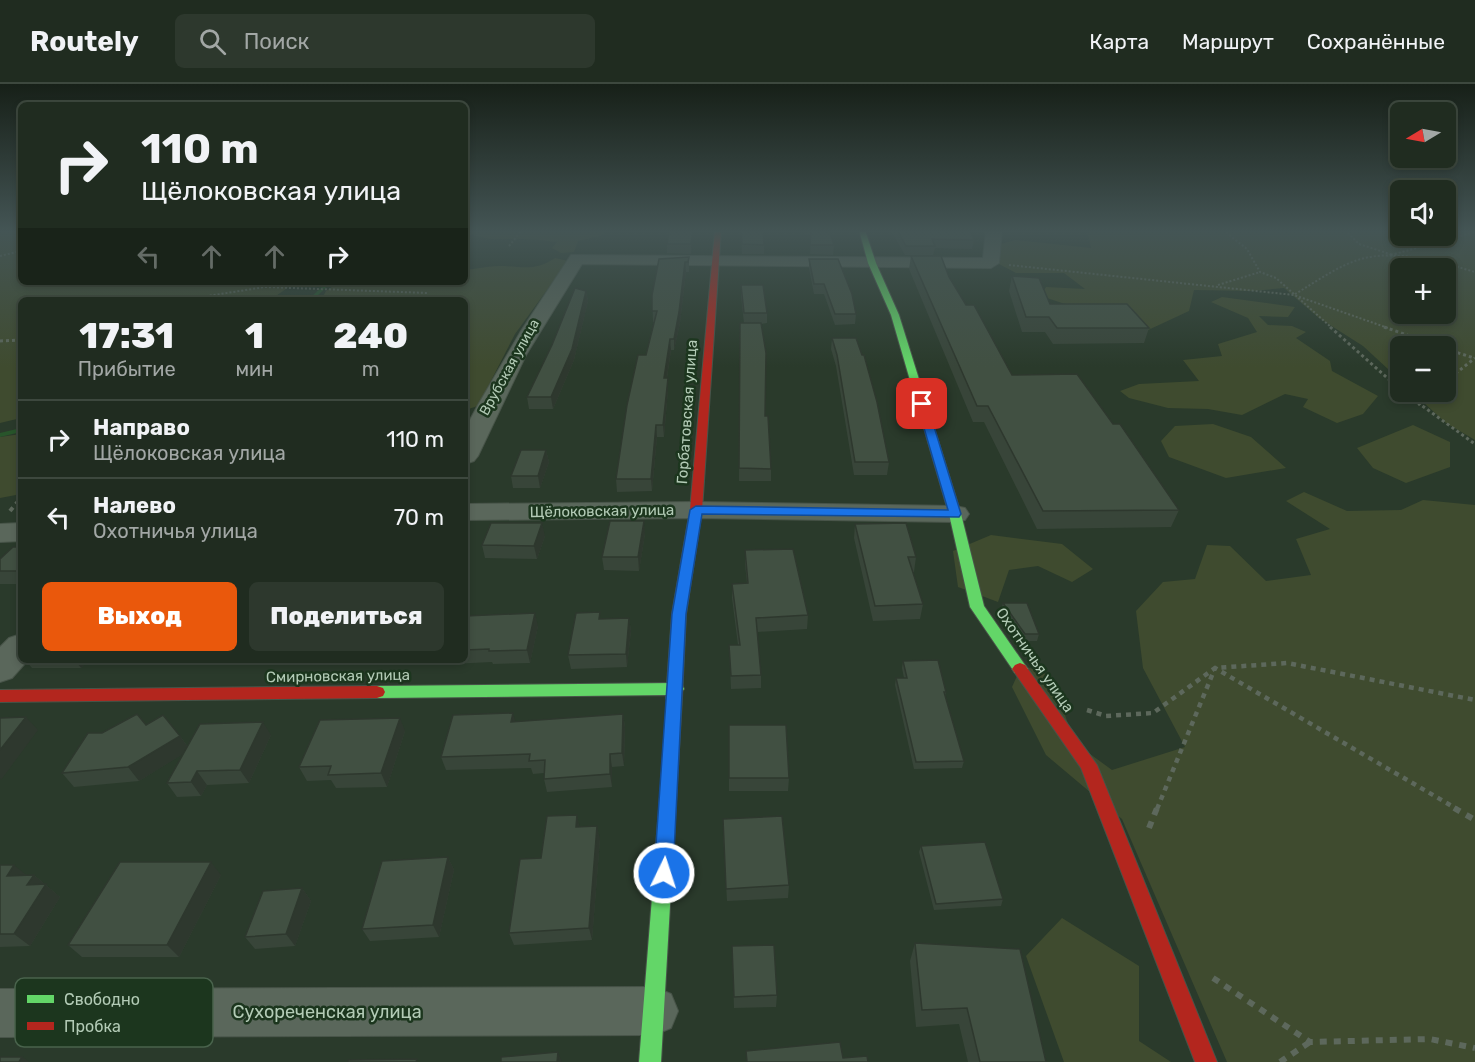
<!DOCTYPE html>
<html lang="ru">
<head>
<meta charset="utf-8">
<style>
	:root { --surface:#202c20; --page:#2d382d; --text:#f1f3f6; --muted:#a2a7a5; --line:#3d483e; --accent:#ea580c }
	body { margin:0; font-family:Rubik,sans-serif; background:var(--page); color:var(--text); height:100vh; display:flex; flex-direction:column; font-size:22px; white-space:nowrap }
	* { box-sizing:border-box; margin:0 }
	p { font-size:20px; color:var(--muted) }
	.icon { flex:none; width:33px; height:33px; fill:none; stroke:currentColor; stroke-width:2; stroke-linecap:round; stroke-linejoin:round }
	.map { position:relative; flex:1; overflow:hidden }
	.drawer { position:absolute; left:18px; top:213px; width:450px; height:366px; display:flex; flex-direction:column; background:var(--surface); border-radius:9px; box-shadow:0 3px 9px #0003,0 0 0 2px var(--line) }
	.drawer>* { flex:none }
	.hud { position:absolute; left:18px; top:18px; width:450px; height:183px; border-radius:9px; box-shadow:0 3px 9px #0003,0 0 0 2px var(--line); background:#202c20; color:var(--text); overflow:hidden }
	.needle { width:39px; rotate:260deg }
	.controls { position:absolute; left:1390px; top:18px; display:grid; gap:12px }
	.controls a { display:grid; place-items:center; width:66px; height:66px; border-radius:9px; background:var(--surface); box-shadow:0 3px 9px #0003,0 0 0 2px var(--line); font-size:30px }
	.pin { position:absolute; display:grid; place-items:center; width:51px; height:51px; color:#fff; margin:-26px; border-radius:12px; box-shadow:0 3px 9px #0006 }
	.me { position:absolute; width:66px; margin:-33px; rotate:4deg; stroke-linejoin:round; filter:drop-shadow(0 0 4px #0008) }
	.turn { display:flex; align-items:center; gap:21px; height:126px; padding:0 24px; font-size:27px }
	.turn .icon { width:78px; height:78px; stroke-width:2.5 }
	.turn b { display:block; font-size:42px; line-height:51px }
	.lanes { display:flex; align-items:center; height:57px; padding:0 24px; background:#0003; justify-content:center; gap:30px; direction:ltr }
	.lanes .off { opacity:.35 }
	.eta { display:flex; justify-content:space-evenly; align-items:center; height:102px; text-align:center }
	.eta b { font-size:36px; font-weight:800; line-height:42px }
	.button { display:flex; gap:12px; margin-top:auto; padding:12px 24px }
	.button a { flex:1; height:69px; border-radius:9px; background:var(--accent); color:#fff; font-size:24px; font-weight:800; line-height:69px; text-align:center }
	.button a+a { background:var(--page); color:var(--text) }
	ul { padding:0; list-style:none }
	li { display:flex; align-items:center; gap:18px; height:78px; padding:0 24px; border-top:2px solid var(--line) }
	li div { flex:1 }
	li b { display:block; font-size:22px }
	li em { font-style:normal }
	header { display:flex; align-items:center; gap:36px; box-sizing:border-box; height:84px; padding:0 30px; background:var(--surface); border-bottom:2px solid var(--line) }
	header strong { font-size:28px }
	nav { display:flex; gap:33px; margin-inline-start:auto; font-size:21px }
	.search { width:420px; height:54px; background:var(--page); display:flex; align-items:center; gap:15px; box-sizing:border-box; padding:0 21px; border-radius:9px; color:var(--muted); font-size:22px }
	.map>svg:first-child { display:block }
	.green { fill:#3f4b2f; fill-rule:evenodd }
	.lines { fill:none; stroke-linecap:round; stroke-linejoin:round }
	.stream { fill:#28552b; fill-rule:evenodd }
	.street-casing { stroke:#485449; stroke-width:2 }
	.fast-casing { stroke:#485449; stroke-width:2 }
	.jam-casing { stroke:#485449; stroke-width:2 }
	.path-far4 { stroke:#5d685c; stroke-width:2; stroke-dasharray:2 2; stroke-linecap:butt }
	.path-far3 { stroke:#5d685c; stroke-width:3; stroke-dasharray:3 3; stroke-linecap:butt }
	.path-far2 { stroke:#5d685c; stroke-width:4; stroke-dasharray:4.5 4.5; stroke-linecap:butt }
	.path-far1 { stroke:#5d685c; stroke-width:4.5; stroke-dasharray:5 5; stroke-linecap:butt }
	.path { stroke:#5d685c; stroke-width:6; stroke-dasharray:7 7; stroke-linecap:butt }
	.street { fill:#5a675b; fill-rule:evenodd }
	.fast { fill:#63d668; fill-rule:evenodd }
	.jam { fill:#b3261e; fill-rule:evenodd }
	.wall { fill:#384539 }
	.shaded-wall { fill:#2e382e }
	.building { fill:#415042; stroke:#2e382e; stroke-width:1.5 }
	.route { fill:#1a73e8; stroke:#114b97; stroke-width:1.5 }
	.labels { text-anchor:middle; stroke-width:5; stroke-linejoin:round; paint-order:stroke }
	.far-street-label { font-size:14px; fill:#b3cbb6; stroke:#1c361e }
	.street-label { font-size:15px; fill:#b3cbb6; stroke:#1c361e }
	.near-street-label { font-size:18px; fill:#b3cbb6; stroke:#1c361e }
	.key { fill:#1c361e; stroke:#49634c; stroke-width:1.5 }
	.key-label { font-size:16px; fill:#b3cbb6 }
</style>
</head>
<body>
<header>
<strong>Routely</strong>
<div class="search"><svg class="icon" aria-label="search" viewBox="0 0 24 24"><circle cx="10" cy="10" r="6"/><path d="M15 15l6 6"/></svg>Поиск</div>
<nav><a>Карта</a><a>Маршрут</a><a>Сохранённые</a></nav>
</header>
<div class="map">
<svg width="1475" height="978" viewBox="0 0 1475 978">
	<rect width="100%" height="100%" fill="#2a3a2b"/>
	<path class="green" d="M0,146H21V198H296L270,216H21V334L0,339Z
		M465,146H607L604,151L578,157L574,168L561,169L552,164L557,158C536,155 518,154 498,155C487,156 477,150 465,151Z
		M1087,146H1401V152H1446V146L1475,148V356L1446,339L1412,308H1446V262H1401V297L1363,262L1319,234L1284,204L1253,207L1194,206L1189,227L1146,247L1041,212L1046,203L1085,205L1064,189H1016L999,180L1001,160L1015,156L1091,164ZM1401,184H1446V230H1401Z
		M555,174L568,177L515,250L478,322L465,326V216H321L326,207L339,198H465V186C476,185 488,182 499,182C523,182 534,188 555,174Z
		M1222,213L1295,223L1288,233L1259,232L1268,241L1292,242L1306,248L1296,254L1330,277L1332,287L1378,312L1363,330L1337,339L1303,323L1308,315L1285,310L1242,331L1208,325L1168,324L1129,314L1120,307L1139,300L1199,297L1183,276L1222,272L1218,260L1257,248L1248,234L1211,218Z
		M1213,340L1251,353L1286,384L1226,394L1169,373L1161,357L1175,342Z
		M1413,341L1450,358V383L1406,399L1373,384L1357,364Z
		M21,350V410L0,414V353Z
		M1304,408L1347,427L1401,426L1423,416L1475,421V978H1227L1122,735L1046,671L1012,603L1022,581L1051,592L1075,659L1112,686L1185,663L1143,584L1136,527L1163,498L1195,495L1207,461L1230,462L1266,497L1311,491L1296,455L1330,445L1286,417Z
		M991,451L1062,460L1093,485L1072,498L1038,482L1009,486L998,518L958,503L953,467Z
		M1062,834L1139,882V957L1171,978H1064L1026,872Z"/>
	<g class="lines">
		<path class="stream" d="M327,198H332L313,216H308Z
			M21,344V348L0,353V349Z"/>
		<defs>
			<path id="street" d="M986,146H1002L999,179L991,184L582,180L526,271L478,372L474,377L465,380V345L478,321L521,247L571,171L983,174Z
				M696,418L955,422L965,424L969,430L965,436L955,438L696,434L465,436V420Z
				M21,439V457L0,458V440Z
				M21,550V576H28L12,594L0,598V563L9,554Z
				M654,903L671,910L678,927L671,944L654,951L0,953V905Z"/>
			<path id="fast" d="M859,146H865L876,179L899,231L961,430L984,522L1025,581L1028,585L1025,589H1015L970,523L949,430L891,231L868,179Z
				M676,599L682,601L684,605L680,610L682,614L661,978H639L668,611L377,614L371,612L369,608L371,604L377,602Z"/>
			<path id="jam" d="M715,146H721L702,426L686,530L682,614L680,618L674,620L668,618L666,614L672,530L690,426Z
				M1020,579L1025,581L1097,681L1217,978H1195L1081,684L1015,589L1012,585L1015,581Z
				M377,602L383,604L385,608L383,612L377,614L0,618V606Z"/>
		</defs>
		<use href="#street" class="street-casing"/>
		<use href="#fast" class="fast-casing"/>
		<use href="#jam" class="jam-casing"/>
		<path class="path-far4" d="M1223,146L1247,165L1260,188L1276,194L1332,244
			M1345,146L1359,160L1393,171
			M509,162L522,146
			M1391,171L1475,148
			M0,172L21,167
			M1009,181L1294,211L1388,244
			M1218,201L1260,188
			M1295,210C1316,198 1337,182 1361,175C1396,165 1441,178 1475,188
			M182,216L265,203L428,209"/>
		<path class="path-far3" d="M1330,243L1401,306
			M1384,243L1439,262
			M0,257L21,256
			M1446,265L1474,274
			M1446,297L1475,274
			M1403,308L1475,360
			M1418,321L1434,308"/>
		<path class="path-far2" d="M10,427L21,414"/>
		<path class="path-far1" d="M1087,626L1106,632L1153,629L1215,584L1287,579L1475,616
			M1157,725L1215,584L1457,725"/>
		<path class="path" d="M1454,724L1475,736
			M1149,744L1157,724
			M1213,894L1310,958L1430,955L1475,964
			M1280,978L1310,958"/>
		<use href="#street" class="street"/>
		<use href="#fast" class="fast"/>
		<use href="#jam" class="jam"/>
	</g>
	<path class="wall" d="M694,146L691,170L667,169V160Z
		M741,146L764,161V170H742Z
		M804,146H832L831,152L834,161L833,171L810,170L811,151H805Z
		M886,146H970L974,156L972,165L935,164L933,171H905L891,147H886Z
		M911,172L949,193L966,221L1012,291L1113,340L1179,426L1171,443L1037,445L984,338H973L909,185Z
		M689,173V188H686L680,239L674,266H671L667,294H668V306L664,353H657L652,407L617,408L616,395L654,238H653L652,211Z
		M809,175L856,230L855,240L835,241L824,210H814L809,184Z
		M1012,192L1050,220L1149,244L1144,259L1053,260L1045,248H1022L1009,207Z
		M741,201L767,229V239L761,240L765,332L771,385V397H739L740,239H744L741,212Z
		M586,207L588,217L574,276L553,325H529L527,313L552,261Z
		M832,254L862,271L889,378L887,391H854L836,282L831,265Z
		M546,366L549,378L540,404H513L511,392Z
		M855,440L916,473L914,488H913L923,520L920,535L873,537L854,454Z
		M645,450L639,487L604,486L602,473Z
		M545,452L537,475L485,474L482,461Z
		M21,463V500H0V475Z
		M745,466L808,531L807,545L757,548L761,591V604L731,605L729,561H738L732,514V500L747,499L745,480Z
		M1003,519L1039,550L1037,557H1023L1001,526Z
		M465,532L538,542L530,579L493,580L492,578L451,580L450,576H465Z
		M629,534L631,547L627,583L571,585L568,571Z
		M25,576H88L81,584H32Z
		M172,576H226L224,580H175Z
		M269,576H311L309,579H270Z
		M903,577L946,608L945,613L964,677L962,684L914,685L895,601L896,594H904L902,584Z
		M623,630L625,643L624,682L612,683V703L547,708L544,695V689L533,690L531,684L446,686L441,673L516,638Z
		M146,641L180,652L188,663L271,651L249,699L207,701L201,712L177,713L167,699L184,669L139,697L74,703L62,689L102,649Z
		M729,641L789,694L788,707H729Z
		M405,647L387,703L336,704L331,696L307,697L299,683Z
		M580,743L600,755L592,856L514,861L509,849L541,774Z
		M723,748L789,801L788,814L727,817Z
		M921,762L1003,815L1001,822L934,826L919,768Z
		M448,773L454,786L439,853L370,857L362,845Z
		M0,781L27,791H34L60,813L30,862L0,863Z
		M221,791L179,873H82L68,861Z
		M302,804L311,817L295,862L255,865L245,853Z
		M915,859L1046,978H968L959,940L916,943L910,877Z
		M732,862L777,911L776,923L734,924Z"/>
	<path class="shaded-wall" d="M693,146H694L691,170V160Z
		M685,178L686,188L680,239L674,266V255Z
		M586,207L588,217L574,276L553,325L551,313Z
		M670,255L671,266L665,306L664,294Z
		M668,294V306L664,353L663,341Z
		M656,341L657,353L652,407L651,395Z
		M546,366L549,378L540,404L538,392Z
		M644,437L645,450L639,487L638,473Z
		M542,439L545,452L537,475L534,462Z
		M535,529L538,542L530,579L527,566Z
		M629,534L631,547L627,583L626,570Z
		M75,576H88L81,584Z
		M513,629L517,642L511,638Z
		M623,630L625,643L624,682L622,669Z
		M26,633L38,646L1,696L0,694V666Z
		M400,634L405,647L387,703L381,689Z
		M263,638L271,651L249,699L240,686Z
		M180,652L190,666L139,697L128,683Z
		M610,670L612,683V703L610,690Z
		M197,687L207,701L201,712L191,698Z
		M577,731L580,744L576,743Z
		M597,742L600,755L592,856L589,844Z
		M448,773L454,786L439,853L433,841Z
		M211,778L221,791L179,873L167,861Z
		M14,781L29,793L7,792Z
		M34,791L60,813L30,862L14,850L27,801Z
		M302,804L311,817L295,862L286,850Z
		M558,968L562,978H557Z
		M22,973L30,978H19Z"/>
	<path class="building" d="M669,146H693L691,160H667Z
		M741,146H763L764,161L742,160Z
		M811,146H829L834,161H810Z
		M897,146H970L974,156L932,155L935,162H906Z
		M911,172H941L949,193L966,221H974L1012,291L1077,290L1113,340H1120L1179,426L1043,427L988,322H977Z
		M689,173L688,178H685L679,228L674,255H670L664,294H668L663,341H656L651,395H616L627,321L638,271H646L657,227H652V211L659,175Z
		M809,175H838L852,210L856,230H835L824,200H814Z
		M1012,192L1039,194L1050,220H1127L1149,244H1057L1049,233H1026Z
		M741,201H763L767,229H744Z
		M575,204L586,207L572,265L551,313H527L552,261Z
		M740,239H761L766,269L765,332H768L771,385L739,384Z
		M832,254H856L862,271H864L877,318L889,378H855L837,271Z
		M521,366H546L538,392H511Z
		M610,437H644L638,473H602Z
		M491,439H542L534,462L482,461Z
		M906,439L916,473H908L923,520L875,522L855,440Z
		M13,463H21V487H0V475Z
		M793,465L808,531L756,534L761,591L731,592L729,561H740L732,500L748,499L745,466Z
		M1003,519H1027L1039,550H1025Z
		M600,528L599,535L629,534L626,570L568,571L576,529Z
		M535,529L527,566L489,567V565L465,566V532Z
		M938,576L946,608H944L964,677L916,678L896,594H907L903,577Z
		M513,629L511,638L623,630L622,669L610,670V690L544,695L545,676L529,677L530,670L441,673L453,631Z
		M137,630L146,641L163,631L180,652L128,683L62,689L88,649H102Z
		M26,633L0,666V634Z
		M400,634L381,689L328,691L331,682L299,683L320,636Z
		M263,638L240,686L197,687L191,698L167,699L200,640Z
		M729,641H786L789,694H729Z
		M577,731L576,743L597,742L589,844L509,849L520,775L541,774L547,732Z
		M782,732L789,801L726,805L723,735Z
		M985,758L1003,815L936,820L921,762Z
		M448,773L433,841L362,845L382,777Z
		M120,778H211L167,861H68Z
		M0,781H14L7,792L34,791L27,801L46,800L14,850H0Z
		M302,804L286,850L245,853L263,807Z
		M915,859L1020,865L1046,978H980L967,924L922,926Z
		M774,861L777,911L734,913L732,862Z
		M840,958L843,974L867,972L868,978H747L746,967Z
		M558,968L557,978H501V973Z
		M0,973H22L19,978H0Z
		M417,975L416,978H348V976Z"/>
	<linearGradient id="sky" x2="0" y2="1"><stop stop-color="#172018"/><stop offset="0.52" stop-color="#455"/><stop offset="1" stop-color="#455" stop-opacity="0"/></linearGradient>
	<rect width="1475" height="283" fill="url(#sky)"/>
	<path class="route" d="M922,317L927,320L961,430L959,433L702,430L686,530L673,789L671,796L664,798L657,796L654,789L672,530L690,426L696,422L948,426L917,320Z"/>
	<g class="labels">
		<g class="far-street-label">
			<text transform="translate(509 283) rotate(-61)" y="5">Врубская улица</text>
		</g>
		<g class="street-label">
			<text transform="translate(687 328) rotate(-86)" y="5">Горбатовская улица</text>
			<text transform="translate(602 427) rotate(-1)" y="5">Щёлоковская улица</text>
			<text transform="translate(1035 576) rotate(55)" y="5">Охотничья улица</text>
			<text transform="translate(338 592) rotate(-1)" y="5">Смирновская улица</text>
		</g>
		<g class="near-street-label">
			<text x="327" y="934">Сухореченская улица</text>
		</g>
	</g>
	<rect x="15" y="894" width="198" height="69" rx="9" class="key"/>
	<rect x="27" y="911" width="27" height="8" fill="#63d668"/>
	<rect x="27" y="938" width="27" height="8" fill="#b3261e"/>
	<g class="key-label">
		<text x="64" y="921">Свободно</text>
		<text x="64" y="948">Пробка</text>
	</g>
</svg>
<div class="controls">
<a><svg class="needle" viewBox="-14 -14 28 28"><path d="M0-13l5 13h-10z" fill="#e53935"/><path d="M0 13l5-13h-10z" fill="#a2a7a5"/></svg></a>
<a><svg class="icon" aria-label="sound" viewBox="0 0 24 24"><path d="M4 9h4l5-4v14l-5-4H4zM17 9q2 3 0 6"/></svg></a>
<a>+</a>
<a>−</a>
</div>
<div class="pin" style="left:922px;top:320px;background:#d93025"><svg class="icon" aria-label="arrive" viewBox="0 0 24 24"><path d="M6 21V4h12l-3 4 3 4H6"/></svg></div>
<svg class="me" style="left:664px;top:789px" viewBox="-20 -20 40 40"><circle r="17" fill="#1a73e8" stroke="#fff" stroke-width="3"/><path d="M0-11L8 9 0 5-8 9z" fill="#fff"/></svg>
<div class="hud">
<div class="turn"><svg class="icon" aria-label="right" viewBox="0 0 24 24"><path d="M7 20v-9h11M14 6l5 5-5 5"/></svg><div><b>110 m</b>Щёлоковская улица</div></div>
<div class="lanes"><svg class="icon off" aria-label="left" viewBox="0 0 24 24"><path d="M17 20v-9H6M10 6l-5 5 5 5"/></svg><svg class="icon off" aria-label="ahead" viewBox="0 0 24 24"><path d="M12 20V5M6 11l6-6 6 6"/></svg><svg class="icon off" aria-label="ahead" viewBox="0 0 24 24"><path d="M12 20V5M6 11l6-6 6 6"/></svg><svg class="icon" aria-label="right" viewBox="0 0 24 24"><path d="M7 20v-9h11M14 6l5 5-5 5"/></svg></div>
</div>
<section class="drawer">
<div class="eta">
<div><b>17:31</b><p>Прибытие</p></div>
<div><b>1</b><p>мин</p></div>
<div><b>240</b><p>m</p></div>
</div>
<ul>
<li><svg class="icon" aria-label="right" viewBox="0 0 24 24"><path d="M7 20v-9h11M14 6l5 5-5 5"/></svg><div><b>Направо</b><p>Щёлоковская улица</p></div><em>110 m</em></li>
<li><svg class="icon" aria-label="left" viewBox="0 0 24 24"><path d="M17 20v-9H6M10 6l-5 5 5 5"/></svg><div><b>Налево</b><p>Охотничья улица</p></div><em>70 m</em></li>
</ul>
<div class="button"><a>Выход</a><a>Поделиться</a></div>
</section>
</div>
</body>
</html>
